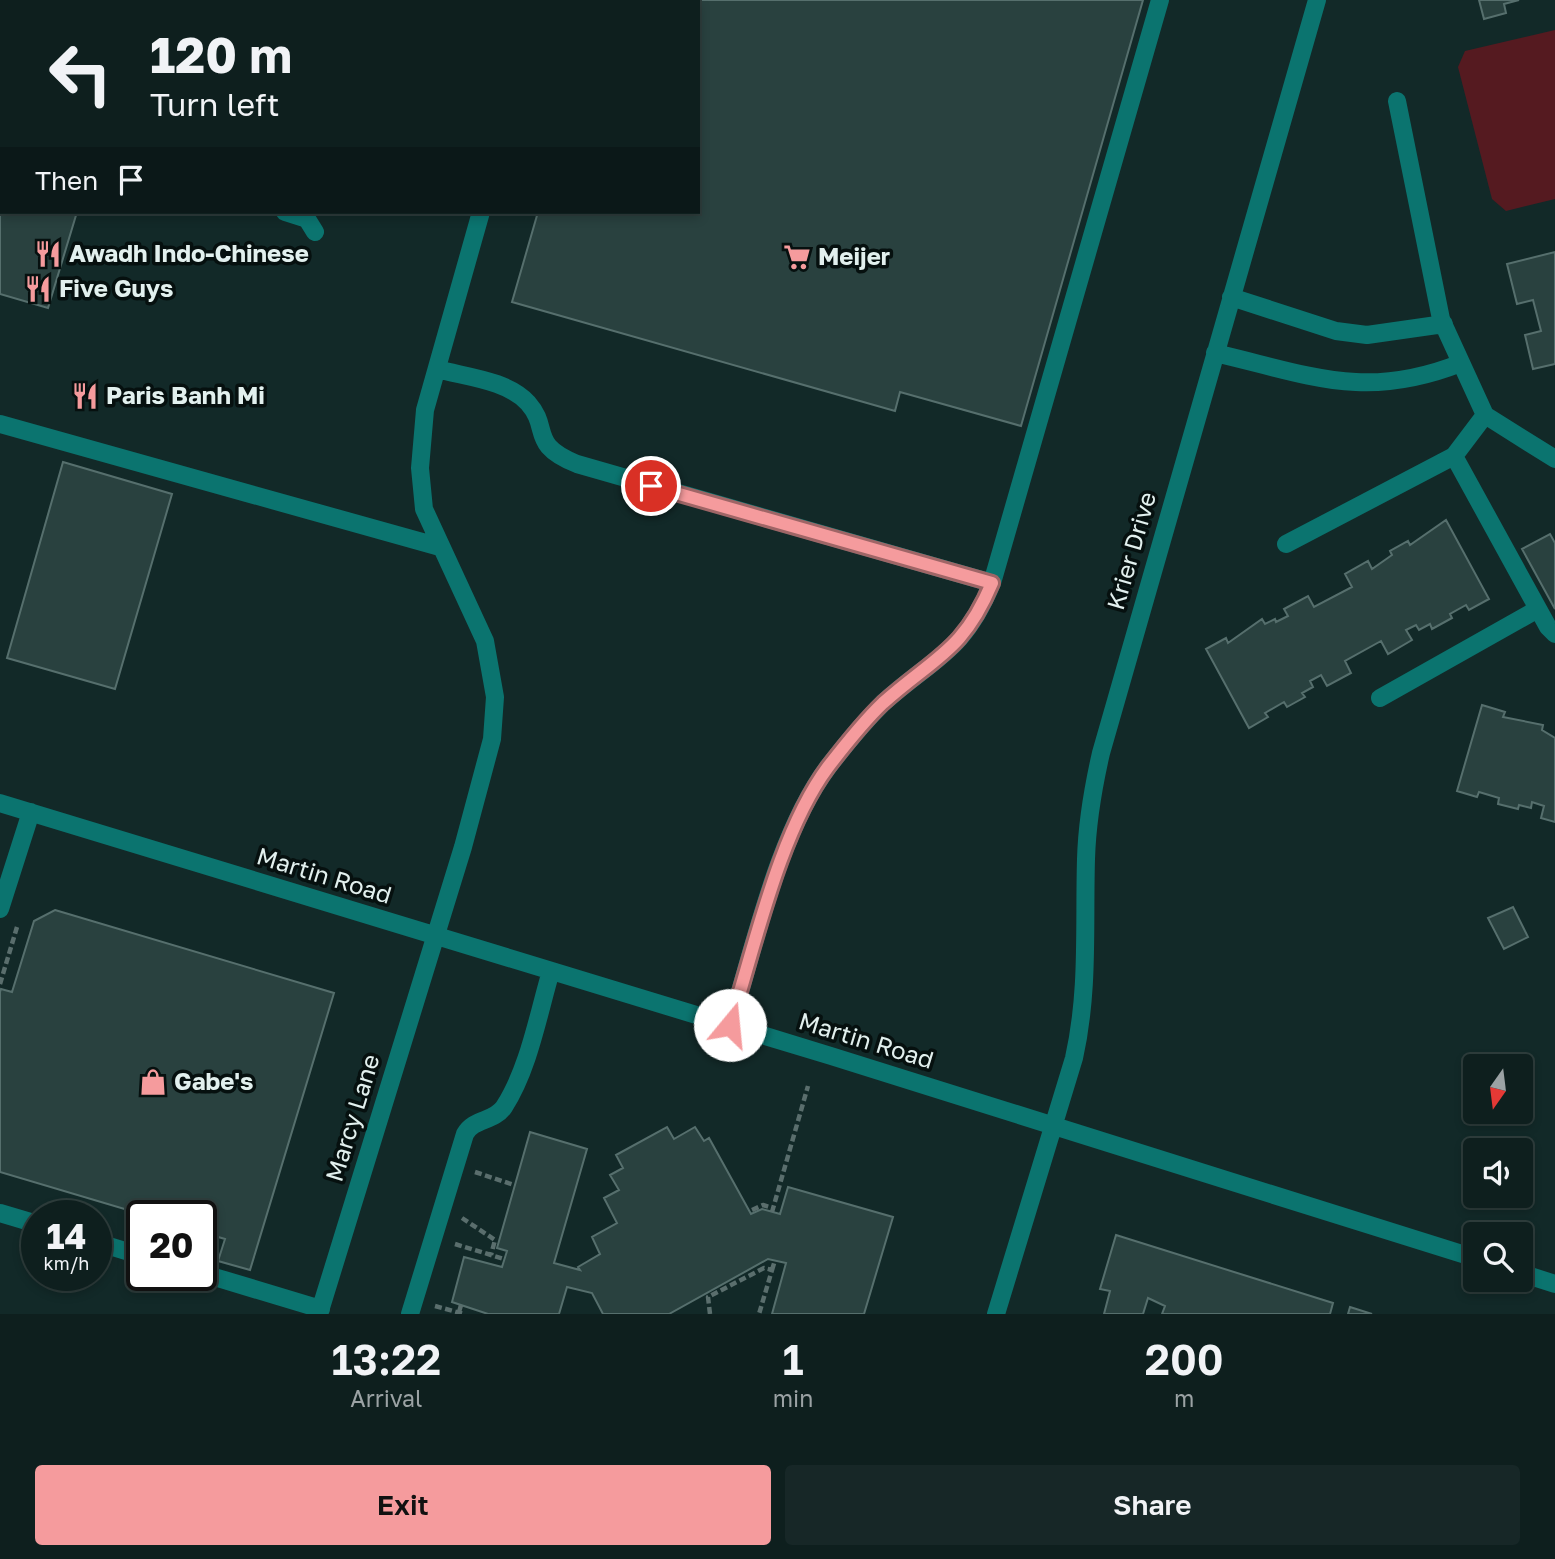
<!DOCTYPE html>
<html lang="en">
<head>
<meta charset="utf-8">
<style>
	:root { --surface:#0e1f1e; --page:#172727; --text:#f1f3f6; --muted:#9ba2a4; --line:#2e3d3c; --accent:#f59b9d }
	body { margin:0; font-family:"Golos Text",sans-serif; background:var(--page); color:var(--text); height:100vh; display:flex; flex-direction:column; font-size:26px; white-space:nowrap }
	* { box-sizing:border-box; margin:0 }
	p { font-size:23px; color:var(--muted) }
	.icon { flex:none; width:38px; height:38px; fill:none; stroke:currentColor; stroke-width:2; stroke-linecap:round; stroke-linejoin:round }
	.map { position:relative; height:1314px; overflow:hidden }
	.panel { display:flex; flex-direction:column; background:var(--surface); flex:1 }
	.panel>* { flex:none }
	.guide { position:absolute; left:0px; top:0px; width:700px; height:214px; box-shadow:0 4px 10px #0003,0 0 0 2px var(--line); background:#0e1f1e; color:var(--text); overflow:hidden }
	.needle { width:46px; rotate:194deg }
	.tools { position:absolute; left:1463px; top:1054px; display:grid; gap:14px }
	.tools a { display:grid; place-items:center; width:70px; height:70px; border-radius:7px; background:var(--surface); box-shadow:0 4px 10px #0003,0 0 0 2px var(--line); font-size:35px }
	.speed { position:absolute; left:21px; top:1200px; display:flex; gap:14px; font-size:35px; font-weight:700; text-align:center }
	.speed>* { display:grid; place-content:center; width:91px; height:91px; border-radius:50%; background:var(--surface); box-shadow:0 4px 10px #0003,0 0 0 2px var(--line); line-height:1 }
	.speed small { font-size:18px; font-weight:400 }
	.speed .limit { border:4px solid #111; border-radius:10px; background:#fff; color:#111 }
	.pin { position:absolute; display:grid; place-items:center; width:60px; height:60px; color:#fff; margin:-30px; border:4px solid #fff; border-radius:50%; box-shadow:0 2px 7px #0007 }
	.me { position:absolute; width:77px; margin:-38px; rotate:17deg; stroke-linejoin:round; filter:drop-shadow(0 0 5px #0008) }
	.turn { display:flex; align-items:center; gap:24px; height:147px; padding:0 35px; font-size:32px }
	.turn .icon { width:91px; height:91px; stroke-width:2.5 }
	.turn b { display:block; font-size:49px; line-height:60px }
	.then { display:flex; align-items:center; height:66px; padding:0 35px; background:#0003; gap:14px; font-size:26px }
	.eta { display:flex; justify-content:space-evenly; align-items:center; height:119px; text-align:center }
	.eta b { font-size:42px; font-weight:600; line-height:49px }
	.button { display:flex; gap:14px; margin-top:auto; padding:14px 35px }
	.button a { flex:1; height:80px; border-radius:7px; background:var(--accent); color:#111; font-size:28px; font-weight:600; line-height:80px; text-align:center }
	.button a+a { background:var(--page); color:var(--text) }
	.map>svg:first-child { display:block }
	.green { fill:#551a20 }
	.building { fill:#29413f; stroke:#566f6d; stroke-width:2 }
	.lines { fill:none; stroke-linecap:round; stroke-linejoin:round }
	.path { stroke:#5a6e6d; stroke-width:4.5; stroke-dasharray:7 3.5; stroke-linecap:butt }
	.minor { stroke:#0b746f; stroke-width:18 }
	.route-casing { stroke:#9f6566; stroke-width:18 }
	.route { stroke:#f59b9d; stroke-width:12 }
	.labels { text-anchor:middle; stroke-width:7; stroke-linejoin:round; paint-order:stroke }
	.poi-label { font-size:24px; font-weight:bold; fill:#e2f0ee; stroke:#06100f; text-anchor:start }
	.street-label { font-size:24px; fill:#e2f0ee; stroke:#06100f }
</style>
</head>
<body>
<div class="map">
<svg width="1555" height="1314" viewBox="0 0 1555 1314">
	<rect width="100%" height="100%" fill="#122928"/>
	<path class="green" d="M1555,30V199L1506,211L1492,199L1458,67L1465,51Z"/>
	<path class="building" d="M569,0H1143L1021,426L900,392L895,411L512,302L538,212H698V2Z
		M1479,0H1519L1504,4L1506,13L1484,19Z
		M0,144L2,212H77L48,308L0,294Z
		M1555,252V364L1533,369L1525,335L1541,331L1533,300L1517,304L1507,264Z
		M63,462L172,494L115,689L7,658Z
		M1446,520L1489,599L1469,610L1466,605L1450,614L1452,618L1432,629L1430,624L1419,630L1416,625L1406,630L1412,640L1388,654L1381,641L1345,661L1351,673L1327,686L1321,675L1310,681L1313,687L1302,693L1305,697L1287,707L1284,702L1265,713L1268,717L1249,728L1206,649L1226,638L1228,643L1262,619L1265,624L1275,619L1276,622L1288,616L1284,609L1308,596L1314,607L1352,587L1345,574L1368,561L1372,569L1392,555L1390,551L1408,541L1410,545Z
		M1550,534L1555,543V609L1522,549Z
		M1482,705L1505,712L1503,717L1543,725L1542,730L1555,738V822L1541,818L1544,806L1532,802L1531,808L1519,805L1518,809L1498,804L1499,798L1479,792L1477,797L1457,791Z
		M1513,907L1528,937L1504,949L1488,918Z
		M55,910L334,993L250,1270L218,1261L225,1239L201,1232V1216H148L0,1172V992L1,989L12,992L34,921Z
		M667,1127L674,1139L695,1127L704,1141L709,1138L751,1214L762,1209L780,1214L788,1187L893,1217L864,1314H772L786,1263L768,1259L669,1314H603L592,1293L567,1287L559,1314H488L452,1302L464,1257L502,1267L507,1251L497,1248L530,1132L587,1149L554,1263L580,1270L578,1267L600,1254L592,1237L617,1223L604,1198L619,1190L610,1175L623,1168L616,1155Z
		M1116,1235L1333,1303L1330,1314H1162L1165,1306L1148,1298L1143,1314H1104L1110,1291L1100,1289Z
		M1350,1307L1372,1314H1348Z"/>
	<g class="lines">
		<path class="path" d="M0,984L17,927
			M475,1172L514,1185
			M752,1210L763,1205L773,1208
			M772,1212L808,1086
			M462,1218L495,1240L491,1255
			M455,1244L504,1259
			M772,1270L775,1260
			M435,1306L464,1314
			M459,1312L461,1305
			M710,1314L708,1297L764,1268L772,1270L759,1314"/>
		<path class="minor" d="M19,2V0
			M541,2V0
			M0,68L2,62
			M1397,101L1441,319L1485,415L1555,459
			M0,128H2
			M285,212L307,219L315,232
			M1231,297L1336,331L1367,335L1444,324
			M1215,353C1310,375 1365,401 1461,363
			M437,369C466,377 507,380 528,403C551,429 528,444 577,464L992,583
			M0,424L440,547
			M1454,456L1548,627L1555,634
			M1286,544L1454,456L1485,415
			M1380,698L1538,609
			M0,803L831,1056L1475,1258
			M0,909L31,812
			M730,1025C755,945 778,834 828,767C845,745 863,723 883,703C934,657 963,653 992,583L1160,0
			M0,1213L37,1224
			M96,1242L142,1256
			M201,1273L321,1309
			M1521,1273L1555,1284
			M319,1314L463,847L492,739L495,697L485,641L424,509L420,468L425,410L481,212
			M410,1314L465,1134C474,1118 494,1122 504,1107C529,1068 538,1015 551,971
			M996,1314L1074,1058C1089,991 1084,927 1086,859C1087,823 1093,788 1101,753L1317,0"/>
	</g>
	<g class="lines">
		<defs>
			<path id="route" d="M651,486L992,583C963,652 934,657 883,703C863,722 845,745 828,767C779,833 755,946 730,1025"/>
		</defs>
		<use href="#route" class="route-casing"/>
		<use href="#route" class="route"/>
	</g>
	<defs>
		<symbol id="restaurant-bare" viewBox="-9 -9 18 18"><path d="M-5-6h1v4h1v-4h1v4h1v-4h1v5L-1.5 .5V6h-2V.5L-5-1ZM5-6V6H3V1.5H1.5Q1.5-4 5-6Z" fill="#f59b9d" stroke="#06100f" stroke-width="2.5" paint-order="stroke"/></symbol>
		<symbol id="supermarket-bare" viewBox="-9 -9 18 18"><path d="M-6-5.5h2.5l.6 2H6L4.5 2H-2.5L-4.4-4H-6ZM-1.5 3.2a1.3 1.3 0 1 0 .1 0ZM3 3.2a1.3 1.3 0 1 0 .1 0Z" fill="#f59b9d" stroke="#06100f" stroke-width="2.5" paint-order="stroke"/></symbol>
		<symbol id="shop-bare" viewBox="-9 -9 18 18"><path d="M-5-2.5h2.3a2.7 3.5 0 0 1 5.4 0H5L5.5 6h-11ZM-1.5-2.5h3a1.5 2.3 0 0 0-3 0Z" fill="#f59b9d" stroke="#06100f" stroke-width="2.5" paint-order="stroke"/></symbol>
	</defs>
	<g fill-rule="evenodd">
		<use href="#restaurant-bare" x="29" y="235" width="38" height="38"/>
		<use href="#supermarket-bare" x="778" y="238" width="38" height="38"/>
		<use href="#restaurant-bare" x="19" y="270" width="38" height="38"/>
		<use href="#restaurant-bare" x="66" y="377" width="38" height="38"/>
		<use href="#shop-bare" x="134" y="1063" width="38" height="38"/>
	</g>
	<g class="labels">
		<g class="poi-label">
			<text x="69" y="262">Awadh Indo-Chinese</text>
			<text x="818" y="265">Meijer</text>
			<text x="59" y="297">Five Guys</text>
			<text x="106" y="404">Paris Banh Mi</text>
			<text x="174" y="1090">Gabe's</text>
		</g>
		<g class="street-label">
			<text transform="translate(1132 551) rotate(-74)" y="8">Krier Drive</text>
			<text transform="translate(324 876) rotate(17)" y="8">Martin Road</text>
			<text transform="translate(866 1041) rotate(17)" y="8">Martin Road</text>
			<text transform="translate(353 1118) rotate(-73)" y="8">Marcy Lane</text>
		</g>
	</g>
</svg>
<div class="tools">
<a><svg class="needle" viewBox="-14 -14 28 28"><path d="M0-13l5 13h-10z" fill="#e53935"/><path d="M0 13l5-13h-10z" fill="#9ba2a4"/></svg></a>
<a><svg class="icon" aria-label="sound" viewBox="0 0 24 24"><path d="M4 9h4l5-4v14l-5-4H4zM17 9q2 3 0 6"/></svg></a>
<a><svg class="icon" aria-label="search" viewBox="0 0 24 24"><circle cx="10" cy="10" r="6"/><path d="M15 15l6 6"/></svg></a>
</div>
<div class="speed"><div>14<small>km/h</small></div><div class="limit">20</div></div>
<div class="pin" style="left:651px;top:486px;background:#d93025"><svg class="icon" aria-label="arrive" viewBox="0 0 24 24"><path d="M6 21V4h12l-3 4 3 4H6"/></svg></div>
<svg class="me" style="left:730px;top:1025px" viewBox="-20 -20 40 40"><circle r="19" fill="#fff"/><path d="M0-13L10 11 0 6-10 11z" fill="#f59b9d"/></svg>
<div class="guide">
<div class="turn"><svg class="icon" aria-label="left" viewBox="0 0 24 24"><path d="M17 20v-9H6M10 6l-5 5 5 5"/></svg><div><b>120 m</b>Turn left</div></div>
<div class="then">Then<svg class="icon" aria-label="arrive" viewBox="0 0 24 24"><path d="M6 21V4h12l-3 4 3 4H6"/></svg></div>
</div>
</div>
<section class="panel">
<div class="eta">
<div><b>13:22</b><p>Arrival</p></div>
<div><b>1</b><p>min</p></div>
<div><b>200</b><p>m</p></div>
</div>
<div class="button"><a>Exit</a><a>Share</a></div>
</section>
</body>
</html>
